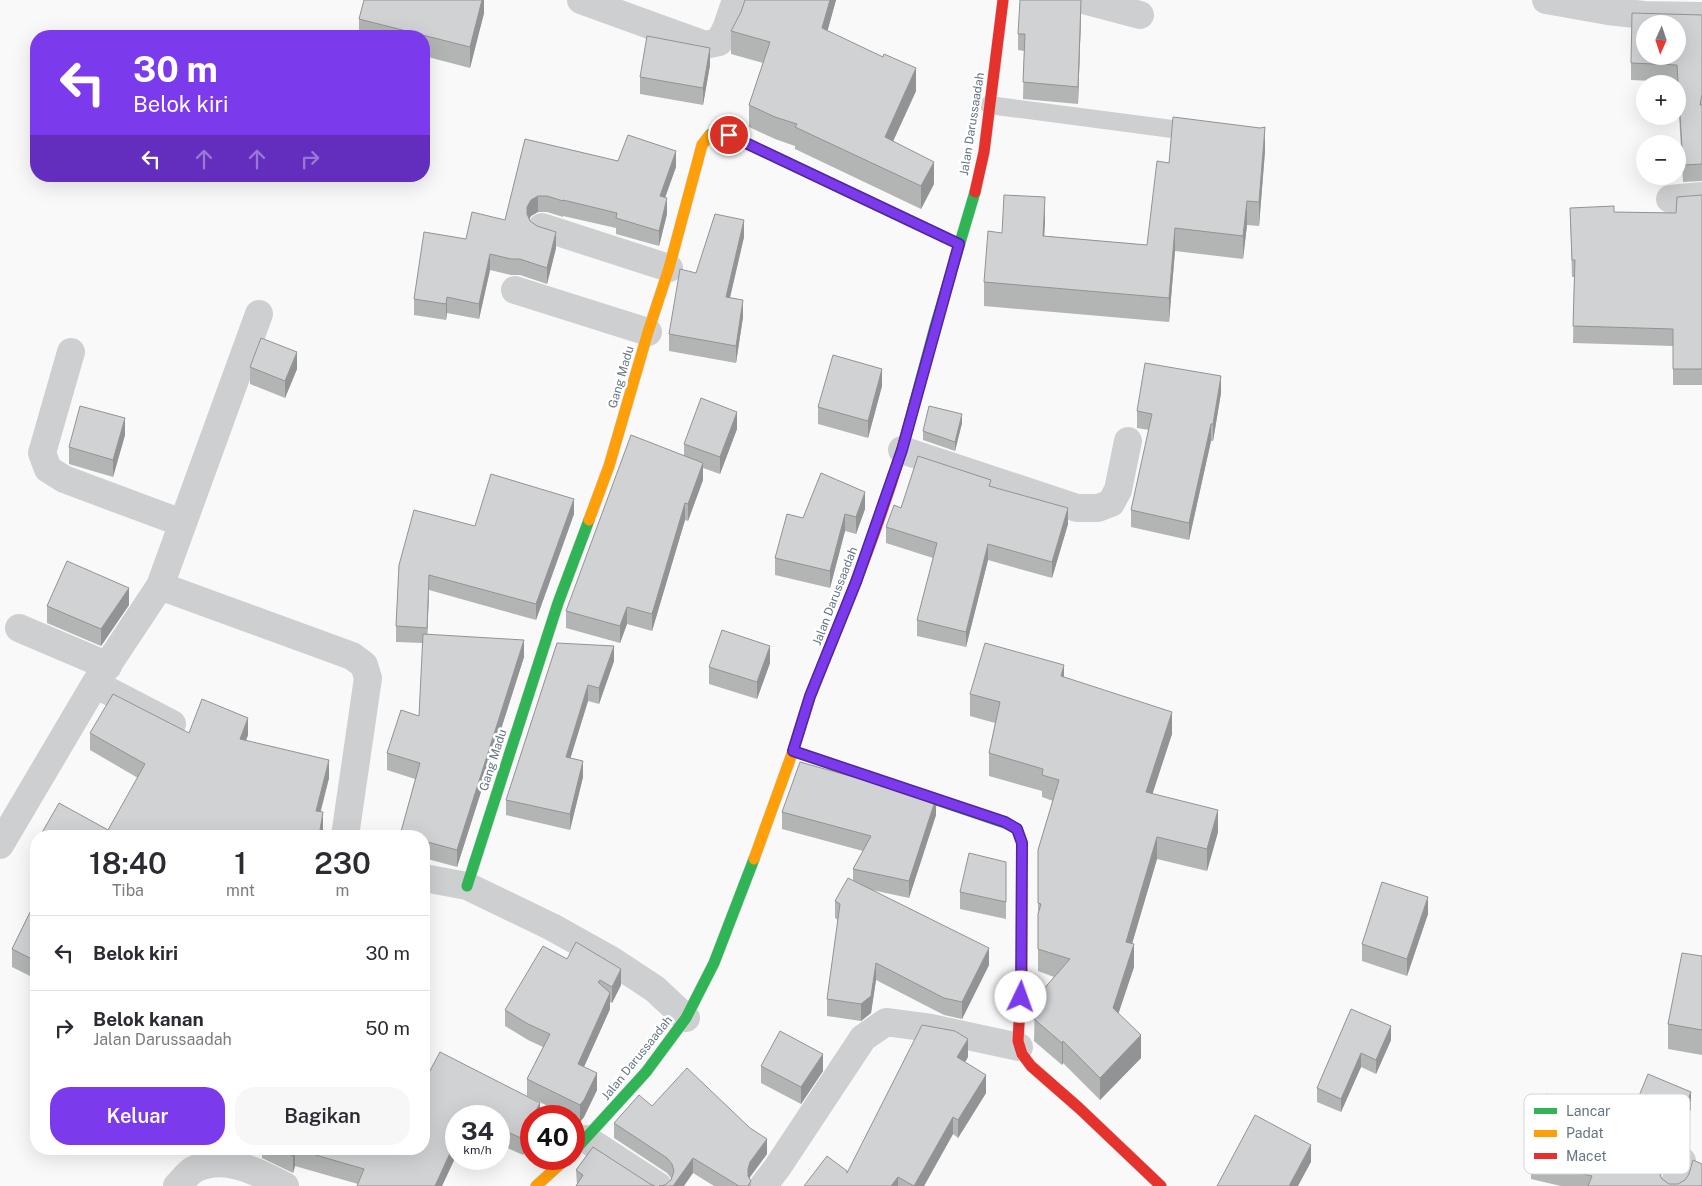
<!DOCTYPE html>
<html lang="id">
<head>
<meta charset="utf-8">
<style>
	:root { --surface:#fff; --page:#f7f7f7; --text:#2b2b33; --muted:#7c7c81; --line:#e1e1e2; --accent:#7c3aed }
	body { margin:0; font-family:"Public Sans",sans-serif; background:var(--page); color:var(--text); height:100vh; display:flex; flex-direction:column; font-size:19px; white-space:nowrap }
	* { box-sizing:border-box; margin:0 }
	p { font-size:16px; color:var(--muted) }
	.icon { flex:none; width:28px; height:28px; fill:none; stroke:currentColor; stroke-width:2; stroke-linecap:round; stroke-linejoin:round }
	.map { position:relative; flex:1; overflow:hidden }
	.sheet { position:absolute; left:30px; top:830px; width:400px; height:325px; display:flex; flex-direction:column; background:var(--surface); border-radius:20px; box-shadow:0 5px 20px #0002 }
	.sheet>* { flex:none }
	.guide { position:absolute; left:30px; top:30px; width:400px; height:152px; border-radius:20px; box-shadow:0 5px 20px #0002; background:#7c3aed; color:#fff; overflow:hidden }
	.needle { width:32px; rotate:183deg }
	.buttons { position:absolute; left:1636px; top:15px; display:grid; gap:10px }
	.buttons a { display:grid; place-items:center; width:50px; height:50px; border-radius:50%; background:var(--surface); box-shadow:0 5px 20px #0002; font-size:25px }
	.speed { position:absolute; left:445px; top:1105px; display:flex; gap:10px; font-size:25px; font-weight:700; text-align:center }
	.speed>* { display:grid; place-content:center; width:65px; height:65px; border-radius:50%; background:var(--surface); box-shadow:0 5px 20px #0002; line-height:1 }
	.speed small { font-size:12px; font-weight:400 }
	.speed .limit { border:8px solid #d22; background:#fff; color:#111 }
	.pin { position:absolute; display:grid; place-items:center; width:42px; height:42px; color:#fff; margin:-21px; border:2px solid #fff; border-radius:50%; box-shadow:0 1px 5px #0007 }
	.me { position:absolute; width:55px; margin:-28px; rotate:3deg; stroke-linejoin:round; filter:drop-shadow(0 0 4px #0008) }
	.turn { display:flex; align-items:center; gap:18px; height:105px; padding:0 20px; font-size:22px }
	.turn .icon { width:65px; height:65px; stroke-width:2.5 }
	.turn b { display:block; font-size:35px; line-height:42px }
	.lanes { display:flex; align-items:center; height:48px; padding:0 20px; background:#0003; justify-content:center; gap:25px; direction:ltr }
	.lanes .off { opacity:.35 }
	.eta { display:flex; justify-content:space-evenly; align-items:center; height:85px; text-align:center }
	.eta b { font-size:30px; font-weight:600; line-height:35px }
	.action { display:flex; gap:10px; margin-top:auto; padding:10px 20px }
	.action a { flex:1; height:58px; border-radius:20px; background:var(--accent); color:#fff; font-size:20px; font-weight:600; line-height:58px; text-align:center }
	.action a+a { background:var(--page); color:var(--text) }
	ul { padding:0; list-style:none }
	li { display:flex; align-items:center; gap:15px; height:75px; padding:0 20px; border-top:1px solid var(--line) }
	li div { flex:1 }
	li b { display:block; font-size:19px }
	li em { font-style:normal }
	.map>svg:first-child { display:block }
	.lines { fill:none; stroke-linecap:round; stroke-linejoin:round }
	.fast-casing { stroke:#d5d6d7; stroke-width:12 }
	.slow-casing { stroke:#d5d6d7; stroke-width:12 }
	.jam-casing { stroke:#d5d6d7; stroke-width:12 }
	.lane { stroke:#cecfd0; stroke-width:18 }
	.street { stroke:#cecfd0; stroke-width:28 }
	.fast { stroke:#30b455; stroke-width:11 }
	.slow { stroke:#ff9f0a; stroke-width:11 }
	.jam { stroke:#e5322d; stroke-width:11 }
	.wall { fill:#b3b5b5 }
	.shaded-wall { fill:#929394 }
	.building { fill:#d0d2d3; stroke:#929394; fill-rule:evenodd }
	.route-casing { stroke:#51269a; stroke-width:12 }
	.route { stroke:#7c3aed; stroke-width:9 }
	.labels { text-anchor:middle; stroke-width:5; stroke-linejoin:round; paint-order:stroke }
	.street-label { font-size:12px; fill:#657683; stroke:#fff }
	.key { fill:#fff; stroke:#d1d6da; stroke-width:1 }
	.key-label { font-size:14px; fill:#657683 }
</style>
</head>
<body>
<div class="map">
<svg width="1702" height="1186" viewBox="0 0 1702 1186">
	<rect width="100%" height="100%" fill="#f9f9f9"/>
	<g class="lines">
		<defs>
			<path id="fast" d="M709,136L711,134L729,135L959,244
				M910,420L935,327L975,192
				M793,751L1008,824
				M467,886L558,603L589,520
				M574,1151L646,1072L686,1018L714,963L754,859"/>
			<path id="slow" d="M589,520L609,466L648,332L669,268L702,145L709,136
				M1008,824L1017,829L1022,843V977L1020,1005
				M754,859L793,751L810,697L827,654
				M536,1186L566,1159"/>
			<path id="jam" d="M975,192L984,152L1003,0
				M827,654C858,578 889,500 910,420
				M1020,1005L1018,1041L1022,1054L1031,1066L1079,1108L1161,1186"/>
		</defs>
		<use href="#fast" class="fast-casing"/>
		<use href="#slow" class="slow-casing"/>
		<use href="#jam" class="jam-casing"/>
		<path class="lane" d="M989,105L1195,132"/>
		<path class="street" d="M581,0L705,45L719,42L726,29L736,0
			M1083,0L1140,15
			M1546,0L1608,11L1644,15L1702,16
			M1670,199L1702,196
			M542,227L669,268
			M515,290L648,332
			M71,352L42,453L48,469L64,479L182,523
			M902,450L1077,508H1098L1111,503L1118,490L1128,441
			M160,586L352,656L364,665L368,678L345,836
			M19,628L108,666
			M95,684L172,724
			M0,845L95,684L160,586L259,314
			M424,878L467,886L552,927L611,960L655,989L686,1018
			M586,1139L658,1186
			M177,1186C182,1181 187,1174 193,1170C224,1153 257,1172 285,1186
			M763,1186L777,1168L863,1038L886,1022L931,1028L1019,1047
			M1674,1186L1682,1161"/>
		<use href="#fast" class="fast"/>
		<use href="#slow" class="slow"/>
		<use href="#jam" class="jam"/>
	</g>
	<path class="wall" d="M484,0V13L470,68L424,56V36H359V19Z
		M836,0L827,31L916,91L893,141L934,184L921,209L795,149V146L775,139L749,127V105L763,63L731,54V31Z
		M1702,15V181L1683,182L1677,82L1631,80V63Z
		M1081,16L1078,104L1023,99L1024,51L1018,50V34Z
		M710,65L703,105L640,94V77Z
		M525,139L618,161L676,167L665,197L667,214L659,246L616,234V228L563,216V217L547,212H538L531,216L529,219L530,221L556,248L547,284L520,275H511L490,270L479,319L447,313L446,320L414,315V299L466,239L505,220Z
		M1265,151L1259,226L1247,225L1243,259L1175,251L1169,322L984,306V282L1002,233L1045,221L1044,236L1147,245L1169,163Z
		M1702,195V385H1673V346L1573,343L1574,277H1572L1570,208L1614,212L1676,213Z
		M744,237L730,298L743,317L736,363L669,351V334L696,273Z
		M250,367L297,369L285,398L250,384Z
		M882,386L868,438L818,424V407Z
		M1221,393L1213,441H1211L1189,540L1131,527V510L1149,430L1137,428V411Z
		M962,423L955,451L923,440V431Z
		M737,429L720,474L703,468V480L688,521L685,520L652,631L627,624L620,643L566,628V611L684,455V444Z
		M125,435L113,477L69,464V447Z
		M991,486L1068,524L1052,578L988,560L966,647L917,636V620L933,558L886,543V527L901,508Z
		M865,509L856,534L845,531L830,588L775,575V558L803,518Z
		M574,514L536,620L429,590L427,634L524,657L457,867L424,858V836H400L415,779L387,770V753L419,716L423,643L396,642V626L399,565L475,526Z
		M129,605L101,646L47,623V606Z
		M557,643L614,661L599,704L588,701L570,758L583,777L570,830L506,815V800Z
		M770,663L757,699L709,684V667Z
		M1064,677L1172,734L1152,793L1218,832L1207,871L1157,859L1132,944L1134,967L1118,1013L1141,1058L1100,1100L1063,1063L1062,1065L1034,1041L1035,999L1054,977L1038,971V850L1053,801L1042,797V791L989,776V753L995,723L970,716V694Z
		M90,733L248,735L246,740L329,778L321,811L323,829L322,836H40L108,830L138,778L90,750Z
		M782,812L936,815L909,898L872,890L989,965L962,1019L944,1015L876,980L871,1013L861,1021L827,1016V999L838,920L835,918V901L853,881V869L863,851L782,829Z
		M1006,862V919L960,909V892Z
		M36,900V979L12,967V949Z
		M1428,914L1407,976L1362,961V944Z
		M1702,956V1055L1668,1049V1024Z
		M567,959L621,985L612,1003L610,1002V1009L584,1067L597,1090L584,1117L580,1122L574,1119V1116H569L527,1096V1079L543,1047L528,1040L505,1026V1010Z
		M1351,1009L1391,1040L1376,1074L1361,1067L1341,1112L1317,1102V1088Z
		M968,1057L965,1062L986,1093L958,1138L953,1134L924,1186H804L847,1173Z
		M761,1066L823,1071L801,1104L761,1083Z
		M424,1082L540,1116L523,1155L499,1144V1116H456V1156L442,1186H357L358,1184L295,1166L293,1173L262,1158V1149H424Z
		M652,1106L767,1154L750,1177V1178L751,1186H714L693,1173L665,1185L671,1180V1178L667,1173L614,1138V1123Z
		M1691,1109L1675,1148L1671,1150L1667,1156L1661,1176L1662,1179L1669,1184H1678L1685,1180L1702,1186H1561L1531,1179V1162L1632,1113Z
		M576,1170L650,1184L577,1185Z"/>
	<path class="shaded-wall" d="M482,0H484V13L470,68V47Z
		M830,0H836L822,51V28Z
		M1081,0V16L1078,104V87Z
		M710,48V65L703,105V88Z
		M916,68V91L885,159V137Z
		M1265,127V151L1259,226V202Z
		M676,151V167L660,212V196Z
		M934,162V184L921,209V186Z
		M538,196V212L531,216L527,223V207L531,200Z
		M1045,197V221L1043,260V236Z
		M667,198V214L659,246V231Z
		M1247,201V225L1243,259V236Z
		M744,220V237L726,314V297Z
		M1175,228V251L1169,322V298Z
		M556,232V248L547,284V268Z
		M490,254V270L479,319V304Z
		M447,297V313L446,320V304Z
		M743,300V317L736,363V346Z
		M297,352V369L285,398V381Z
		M882,369V386L868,438V421Z
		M1221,376V393L1213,441V424Z
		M737,412V429L720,474V457Z
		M962,414V423L955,451V442Z
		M125,418V435L113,477V460Z
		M1211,424V441L1189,540V523Z
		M703,463V480L688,521V504Z
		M865,492V509L856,534V517Z
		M574,499V514L536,620V604Z
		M685,503V520L652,631V614Z
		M1068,508V524L1052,578V562Z
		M845,514V531L830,588V571Z
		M988,544V560L966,647V632Z
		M429,575V590L427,644V628Z
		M129,588V605L101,646V629Z
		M627,607V624L620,643V626Z
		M524,640V657L457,867V850Z
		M614,646V661L599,704V688Z
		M770,646V663L757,699V682Z
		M1064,665V687L1061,676Z
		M588,685V701L566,773V757Z
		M1172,712V734L1146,814V792Z
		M248,718V735L240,756V739Z
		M329,760V778L316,828V811Z
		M583,761V777L570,830V814Z
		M936,798V815L909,898V881Z
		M1218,810V832L1207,871V849Z
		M323,812V829L322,836H319Z
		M1157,837V859L1126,964V942Z
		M1428,897V914L1407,976V959Z
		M1134,944V967L1113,1030V1008Z
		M989,948V965L962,1019V1002Z
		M876,963V980L871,1013L861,1021V1004Z
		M621,969V985L612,1003V987Z
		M610,993V1009L578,1080V1064Z
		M1391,1026V1040L1376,1074V1060Z
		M1141,1035V1058L1100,1100V1078Z
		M968,1039V1057L957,1075V1057Z
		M1063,1041V1063L1062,1065V1043Z
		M1361,1053V1067L1341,1112V1099Z
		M823,1054V1071L801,1104V1087Z
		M597,1073V1090L584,1117L580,1122V1105Z
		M986,1075V1093L958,1138V1120Z
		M1691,1092V1109L1675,1148L1671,1150L1667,1156L1659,1181V1164L1667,1139Z
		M540,1103V1116H533Z
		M953,1117V1134L924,1186H914Z
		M531,1121V1137L523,1155V1139Z
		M767,1139V1154L750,1177L748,1184V1169L750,1162Z
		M456,1140V1156L442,1186H435Z
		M1311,1145V1162L1298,1186H1289Z
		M295,1149V1166L293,1173V1156Z
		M693,1158V1173L684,1186H673Z
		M898,1177V1186H891Z"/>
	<path class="building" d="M364,0H482L470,47L359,19Z
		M745,0H830L822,28L883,57L884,54L916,68L885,137L934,162L921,186L795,127L797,124L775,117L749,105L770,42L731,31L741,12Z
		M1020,0H1081L1078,87L1023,82L1025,34H1018Z
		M1632,13L1702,15V94L1700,105H1702V164L1683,165L1677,65L1631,63ZM1645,24H1678V56H1645Z
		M647,36L710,48L703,88L640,77Z
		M1173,117L1260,128L1265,127L1259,202L1247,201L1243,236L1175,228L1169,298L984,282L988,231L1002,233L1004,195L1045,197L1043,236L1147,245L1157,161L1169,163Z
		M628,135L676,151L660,196L667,198L659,231L616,218L617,213L563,200V201L547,196H538L531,200L527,207V214L530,221L537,226L556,232L547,268L520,259H511L490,254L479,304L447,297L446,304L414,299L424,232L466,239L472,212L505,220L525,139L618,161Z
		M1702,195V369H1673V329L1573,326L1575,260H1572L1570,208L1614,206V212L1676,213L1677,197Z
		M715,214L744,220L726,297L743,300L736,346L669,334L680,269L696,273Z
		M261,338L297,352L285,381L250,367Z
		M833,355L882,369L868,421L818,407Z
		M1145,363L1221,376L1213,424H1211L1189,523L1131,510L1152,414L1137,411Z
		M701,398L737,412L720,457L684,444Z
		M80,406L125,418L113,460L69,447Z
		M929,406L962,414L955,442L923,431Z
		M631,435L703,463L688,504L685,503L652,614L627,607L620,626L566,611Z
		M918,456L991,480L989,486L1068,508L1052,562L988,544L966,632L917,620L937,543L886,527L894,505L901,508Z
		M821,473L865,492L856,517L845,514L830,571L775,558L787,514L803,518Z
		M491,474L574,499L536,604L429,575L427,628L396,626L399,565L414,510L475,526Z
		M67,561L129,588L101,629L47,606Z
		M722,630L770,646L757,682L709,667Z
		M423,634L524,640L457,850L424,841V836H406L400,835L420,763L387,753L401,710L419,716Z
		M557,643L614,646L599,688L588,685L566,757L583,761L570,814L506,800Z
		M985,643L1064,665L1061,676L1172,712L1146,792L1218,810L1207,849L1157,837L1126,942L1134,944L1113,1008L1141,1035L1100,1078L1063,1041L1062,1043L1034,1019L1035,999L1070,959L1038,949V914L1041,904L1038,903V850L1059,780L1042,775L1043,769L989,753L1000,702L970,694Z
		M113,694L189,733L202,699L248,718L240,739L329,760L316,811L323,812L319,836H40L59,803L108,830L145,764L90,733Z
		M800,762L889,787V784L936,798L909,881L853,869L871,836L782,812Z
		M969,853L1006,862V902L960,892Z
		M848,878L989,948L962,1002L944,998L876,963L871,996L861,1004L827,999L840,904L835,901Z
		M1382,882L1428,897L1407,959L1362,944Z
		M36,900V961L12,949Z
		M576,942L621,969L612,987L600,980L598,982L610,993L578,1064L597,1073L584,1100L580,1105L527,1079L550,1034L528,1024L505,1010L543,946L567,959Z
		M1682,953L1702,956V1030L1668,1024Z
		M1351,1009L1391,1026L1376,1060L1361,1053L1341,1099L1317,1088Z
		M922,1025L955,1031L968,1039L957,1057L986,1075L958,1120L953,1117L914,1186L898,1177L891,1186H804L827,1156L847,1171V1173Z
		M780,1031L823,1054L801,1087L761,1066Z
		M440,1052L540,1103L533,1116H531V1121L523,1139L499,1128V1116H474L469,1114L468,1116H456V1140L435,1186H357L364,1169L295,1149L293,1156L277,1149H424V1082Z
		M687,1068L750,1128L767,1139L750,1162L748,1169V1176L751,1181L748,1186H739L693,1158L673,1186H659L665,1185L671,1180L674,1171L672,1164L667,1158L614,1123L639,1095L652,1106Z
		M1648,1074L1691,1092L1675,1131L1671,1133L1667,1139L1659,1164V1173L1662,1179L1669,1184H1678L1685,1180L1689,1174L1693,1160L1702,1164V1186H1588L1592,1176L1531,1162L1546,1094L1632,1113Z
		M1255,1115L1311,1145L1289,1186H1217Z
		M593,1147L650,1184L655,1186H576L583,1175L576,1170Z"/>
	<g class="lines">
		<defs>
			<path id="route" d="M729,135L959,244L902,450L856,582L810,696L793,751L1005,822L1017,829L1022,843L1021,997"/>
		</defs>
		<use href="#route" class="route-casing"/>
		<use href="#route" class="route"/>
	</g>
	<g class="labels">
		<g class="street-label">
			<text transform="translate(972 124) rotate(-81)" y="4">Jalan Darussaadah</text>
			<text transform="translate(621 377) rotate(-74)" y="4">Gang Madu</text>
			<text transform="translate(835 596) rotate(-69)" y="4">Jalan Darussaadah</text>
			<text transform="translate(493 760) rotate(-72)" y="4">Gang Madu</text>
			<text transform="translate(637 1058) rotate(-51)" y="4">Jalan Darussaadah</text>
		</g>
	</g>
	<rect x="1524" y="1094" width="166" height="80" rx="8" class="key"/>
	<rect x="1534" y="1108" width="23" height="6" fill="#30b455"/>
	<rect x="1534" y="1130" width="23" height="7" fill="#ff9f0a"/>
	<rect x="1534" y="1153" width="23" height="6" fill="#e5322d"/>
	<g class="key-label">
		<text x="1566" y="1116">Lancar</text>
		<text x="1566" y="1138">Padat</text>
		<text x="1566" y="1161">Macet</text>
	</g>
</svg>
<div class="buttons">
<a><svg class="needle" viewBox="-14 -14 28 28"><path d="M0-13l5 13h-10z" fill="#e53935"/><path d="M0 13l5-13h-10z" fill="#7c7c81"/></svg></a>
<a>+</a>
<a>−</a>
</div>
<div class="speed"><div>34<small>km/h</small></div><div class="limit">40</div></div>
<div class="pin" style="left:729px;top:135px;background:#d93025"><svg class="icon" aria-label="arrive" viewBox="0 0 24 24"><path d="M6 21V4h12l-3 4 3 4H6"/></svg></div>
<svg class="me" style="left:1021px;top:997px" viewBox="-20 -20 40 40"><circle r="19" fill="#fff"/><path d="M0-13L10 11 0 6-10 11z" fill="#7c3aed"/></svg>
<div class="guide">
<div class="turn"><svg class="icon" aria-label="left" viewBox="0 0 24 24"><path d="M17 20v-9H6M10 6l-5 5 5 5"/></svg><div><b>30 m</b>Belok kiri</div></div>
<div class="lanes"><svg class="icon" aria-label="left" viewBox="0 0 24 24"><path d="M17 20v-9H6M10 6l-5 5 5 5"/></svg><svg class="icon off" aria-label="ahead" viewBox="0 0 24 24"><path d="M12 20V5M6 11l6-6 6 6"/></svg><svg class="icon off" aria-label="ahead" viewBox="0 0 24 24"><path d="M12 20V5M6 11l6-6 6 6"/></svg><svg class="icon off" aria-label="right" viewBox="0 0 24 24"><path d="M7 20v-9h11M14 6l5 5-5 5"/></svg></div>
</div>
<section class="sheet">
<div class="eta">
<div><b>18:40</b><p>Tiba</p></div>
<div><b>1</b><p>mnt</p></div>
<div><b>230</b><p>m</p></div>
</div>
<ul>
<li><svg class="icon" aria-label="left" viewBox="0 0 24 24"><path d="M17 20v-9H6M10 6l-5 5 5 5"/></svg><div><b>Belok kiri</b></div><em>30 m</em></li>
<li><svg class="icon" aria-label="right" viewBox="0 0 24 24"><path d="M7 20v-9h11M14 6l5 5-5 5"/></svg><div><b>Belok kanan</b><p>Jalan Darussaadah</p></div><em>50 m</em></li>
</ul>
<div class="action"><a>Keluar</a><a>Bagikan</a></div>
</section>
</div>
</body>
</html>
